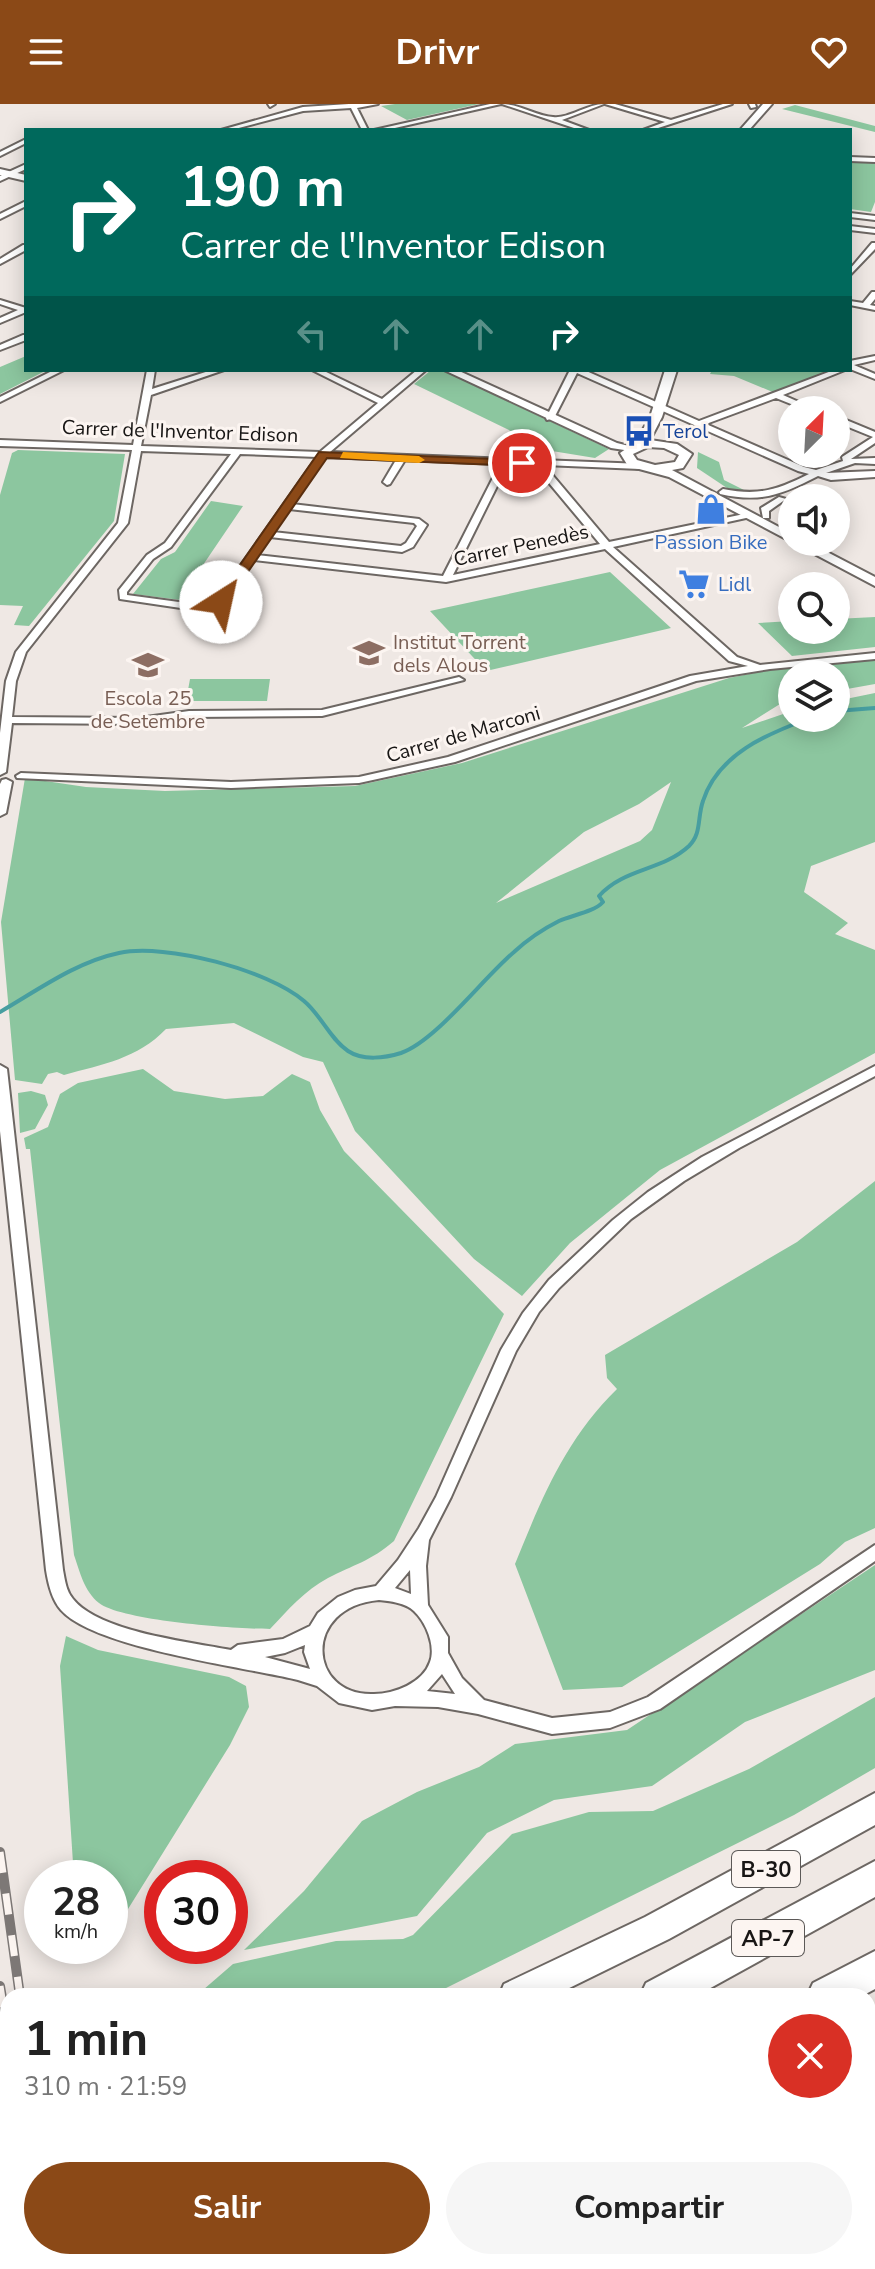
<!DOCTYPE html>
<html lang="es">
<head>
<meta charset="utf-8">
<style>
	:root { --surface:#fff; --page:#f6f6f6; --text:#222; --muted:#767676; --accent:#8b4917 }
	body { margin:0; font-family:"Nunito Sans",sans-serif; background:var(--page); color:var(--text); height:100vh; display:flex; flex-direction:column; font-size:30px; white-space:nowrap }
	* { box-sizing:border-box; margin:0 }
	p { font-size:26px; color:var(--muted) }
	.icon { flex:none; width:44px; height:44px; fill:none; stroke:currentColor; stroke-width:2; stroke-linecap:round; stroke-linejoin:round }
	.map { position:relative; flex:1; overflow:hidden }
	.sheet { position:absolute; left:0px; top:1884px; width:876px; height:282px; display:flex; flex-direction:column; background:var(--surface); border-radius:24px 24px 0 0; box-shadow:0 4px 20px #0003 }
	.sheet>* { flex:none }
	.top-card { position:absolute; left:24px; top:24px; width:828px; height:244px; border-radius:0px; box-shadow:0 4px 20px #0003; background:#00695c; color:#fff; overflow:hidden }
	.needle { width:52px; rotate:24deg }
	.tools { position:absolute; left:778px; top:292px; display:grid; gap:16px }
	.tools a { display:grid; place-items:center; width:72px; height:72px; border-radius:50%; background:var(--surface); box-shadow:0 4px 20px #0003; font-size:40px }
	.speed { position:absolute; left:24px; top:1756px; display:flex; gap:16px; font-size:40px; font-weight:700; text-align:center }
	.speed>* { display:grid; place-content:center; width:104px; height:104px; border-radius:50%; background:var(--surface); box-shadow:0 4px 20px #0003; line-height:1 }
	.speed small { font-size:20px; font-weight:400 }
	.speed .limit { border:12px solid #d22; background:#fff; color:#111 }
	.pin { position:absolute; display:grid; place-items:center; width:68px; height:68px; color:#fff; margin:-34px; border:4px solid #fff; border-radius:50%; box-shadow:0 2px 8px #0007 }
	.me { position:absolute; width:88px; margin:-44px; rotate:35deg; stroke-linejoin:round; filter:drop-shadow(0 0 6px #0008) }
	.turn { display:flex; align-items:center; gap:28px; height:168px; padding:0 24px; font-size:36px }
	.turn .icon { width:104px; height:104px; stroke-width:2.5 }
	.turn b { display:block; font-size:56px; line-height:68px }
	.lanes { display:flex; align-items:center; height:76px; padding:0 24px; background:#0003; justify-content:center; gap:40px; direction:ltr }
	.lanes .off { opacity:.35 }
	.round { display:grid; place-items:center; flex:none; width:84px; height:84px; border-radius:42px; background:var(--page) }
	.summary { display:flex; align-items:center; justify-content:space-between; height:136px; padding:0 24px }
	h1 { font-size:48px; font-weight:700; line-height:60px }
	.button { display:flex; gap:16px; margin-top:auto; padding:16px 24px }
	.button a { flex:1; height:92px; border-radius:48px; background:var(--accent); color:#fff; font-size:32px; font-weight:700; line-height:92px; text-align:center }
	.button a+a { background:var(--page); color:var(--text) }
	header { display:flex; justify-content:space-between; align-items:center; height:104px; padding:0 24px; background:var(--accent); color:#fff; font-size:36px; font-weight:700 }
	.map>svg:first-child { display:block }
	.green { fill:#8cc69f; fill-rule:evenodd }
	.lines { fill:none; stroke-linecap:round; stroke-linejoin:round }
	.stream { stroke:#479ea0; stroke-width:4 }
	.minor-casing { stroke:#6d6763; stroke-width:4 }
	.tertiary-casing { stroke:#6d6763; stroke-width:4 }
	.secondary-casing { stroke:#6d6763; stroke-width:4 }
	.trunk-casing { stroke:#6d6763; stroke-width:4 }
	.motorway-casing { stroke:#6d6763; stroke-width:4 }
	.minor { fill:#fff; fill-rule:evenodd }
	.tertiary { fill:#fff; fill-rule:evenodd }
	.secondary { fill:#fff; fill-rule:evenodd }
	.trunk { fill:#fff; fill-rule:evenodd }
	.motorway { fill:#fff; fill-rule:evenodd }
	.rail-casing { stroke:#7d7876; stroke-width:10 }
	.rail { stroke:#fcf5f1; stroke-width:7; stroke-dasharray:21; stroke-linecap:butt }
	.route { fill:#8b4917; stroke:#5a2f0f; stroke-width:2 }
	.slow { fill:#f59e0b }
	.labels { text-anchor:middle; stroke-width:6; stroke-linejoin:round; paint-order:stroke }
	.far-street-label { font-size:20px; fill:#181615; stroke:#fcf5f1 }
	.far-transit-label { font-size:20px; fill:#164399; stroke:#fcf5f1; text-anchor:start }
	.far-shop-label { font-size:20px; fill:#366cbe; stroke:#fcf5f1 }
	.far-education-label { font-size:20px; fill:#785e54; stroke:#fcf5f1; text-anchor:start }
	.shield { fill:#fcf5f1; stroke:#5c5957; stroke-width:2 }
	.shield-label { font-size:22px; font-weight:bold; fill:#181615 }
</style>
</head>
<body>
<header><svg class="icon" aria-label="menu" viewBox="0 0 24 24"><path d="M4 6h16M4 12h16M4 18h16"/></svg>Drivr<svg class="icon" aria-label="heart" viewBox="0 0 24 24"><path d="M12 20l-8-8c-3-5 5-10 8-4 3-6 11-1 8 4z"/></svg></header>
<div class="map">
<svg width="875" height="2165" viewBox="0 0 875 2165">
	<rect width="100%" height="100%" fill="#efe8e4"/>
	<path class="green" d="M479,0L407,16L381,2L395,0Z
		M795,1L875,22V28L782,5Z
		M850,57L875,59V98L871,108L850,105Z
		M26,252V266H47L0,290V263Z
		M442,266L446,268L609,345L595,354L552,347L414,280L430,267Z
		M712,266H833L775,289L734,272L710,270Z
		M18,346L125,350L114,417L29,522L14,521L23,502L0,501V391L12,349Z
		M698,348L719,358L724,376L752,390L730,386L697,364Z
		M211,397L243,402L184,489L209,492L204,499L133,490L161,455L175,448Z
		M610,468L671,524L486,567L430,507Z
		M875,513V543L792,552L758,519L792,517V526H836V515Z
		M875,555V580L836,587V570H792V597L780,600L742,624L792,607V614H836V597L875,589V738L811,762L804,788L848,819L835,830L875,846V949L660,1066L570,1139L522,1192L474,1155L355,1027L323,958L303,953L234,919L166,925C137,955 103,960 64,971L57,968L48,970L42,980L15,976L1,818L25,674L86,683L165,687L355,682L462,659L729,574L774,565ZM671,678L652,726L640,737L496,799L584,728L639,700Z
		M190,575H270L267,597H186Z
		M143,965L174,987L225,995L263,992L292,970L310,978L320,1006L344,1047L504,1210L394,1437C371,1457 353,1461 328,1474C305,1486 287,1507 270,1525C238,1525 122,1517 99,1499C84,1487 80,1468 74,1451L30,1045H26L24,1034L48,1023L60,990L78,979Z
		M31,987L45,991L48,1001L35,1025L20,1029L18,989Z
		M875,1077V1424L845,1438L820,1460L622,1583L563,1586L515,1460C542,1394 565,1336 617,1285L607,1274L605,1251L797,1138Z
		M875,1461V1566L745,1618L652,1682L554,1696L487,1729L417,1812L244,1846L304,1787L362,1717L417,1688L479,1663L515,1640L627,1626Z
		M66,1532L98,1546L229,1573L246,1582L249,1603L230,1641L110,1834V1774H74L60,1562Z
		M875,1593V1664L794,1711L430,1892H196L233,1860L336,1837L403,1835L413,1831L512,1730L589,1708L653,1707L749,1665Z
		M0,1983L8,2005V2066L0,2069Z
		M875,1990V2165H541L555,2158H868V1995Z"/>
	<g class="lines">
		<path class="stream" d="M836,607L875,604
			M0,908C38,886 76,858 119,849C166,839 268,866 304,897C321,911 330,935 348,947C363,957 385,954 401,949C436,937 483,874 514,848C527,836 543,825 559,817C572,811 594,808 603,798L599,792C624,764 662,767 689,742C702,729 697,714 703,697C718,650 767,630 810,614"/>
		<defs>
			<path id="minor" d="M268,0H275L270,3Z
				M349,0H378L357,4L368,26H362L351,4L303,7L231,26H221L303,3Z
				M490,0H501L386,26H374Z
				M502,0C520,0 536,12 553,13C569,15 587,0 604,0L562,16L589,26H580Z
				M605,0H615L671,16L723,0H732L652,26H643L665,18Z
				M749,0H755L756,3L751,4Z
				M26,35V39L0,52V48Z
				M850,53L875,54V58L850,57Z
				M26,60V65L0,77V72Z
				M26,97V102L0,115V110Z
				M850,109L875,112V116L850,113Z
				M850,122L875,125V129L850,126Z
				M872,139H875V145L850,171V165Z
				M23,141H26V146L0,160V155Z
				M872,188H875V195L870,201L875,202V206L850,201V197L863,199Z
				M0,196L26,204V208L0,219V214L18,206L0,200Z
				M23,231H26V236L0,246V241Z
				M875,252V256L854,261L875,270V275L850,265V257Z
				M54,266H64L0,298V293Z
				M147,266H155L152,285L212,266H224L151,291L141,342L320,348L378,299L312,266H322L382,295L417,266H426L330,348L643,360V364L640,365L544,361L609,438L749,409L751,411L746,414L613,443L737,553L760,561L875,549V555L770,565L696,577L455,658L359,679L231,684L17,674L16,672L21,669L231,678L359,673L448,653L690,572L748,562L729,557L605,445L446,478L254,456L221,502L201,507L120,495L119,486L147,451L165,439L231,350L141,347L128,419L26,548L16,577L12,613L139,614L189,607L322,606L459,573L464,576L322,612L189,613L139,620L12,619L6,668L0,671V629L6,577L16,548L118,419L132,346L0,342V336L133,341ZM240,350L317,353L215,498L201,501L127,491V488L153,455L171,443ZM325,353L396,356L383,378L387,381L390,380L405,356L500,360L443,472L257,451L270,433L402,448L413,443L427,421L419,415L292,400ZM508,360L534,361L600,440L453,471ZM289,405L414,419L417,422L406,439L401,442L273,428Z
				M570,266H584L699,317L834,266H845L783,291L817,306H806L776,294L706,320L804,363L816,366L843,357L842,353L873,333L836,318V312L839,313L875,328V339L851,355L875,354V360L855,359L826,369L875,367V373L831,376L818,372C781,391 761,399 720,390L719,388L723,385C759,392 777,386 809,370L798,367L577,269L554,314L547,316L546,314Z
				M779,393L786,395L769,407V414H763L761,404Z
				M6,675L12,678L6,709L0,712V680L2,676Z
				M0,961L7,965L63,1466C65,1476 66,1487 73,1495C99,1528 190,1538 231,1546L238,1541L283,1535L310,1522L318,1509L338,1493L355,1486L376,1482L398,1456L419,1424L436,1393L501,1246L523,1209L549,1176L613,1116L648,1088L702,1053L875,962V972L739,1044L684,1077L631,1115L559,1184L539,1208L516,1247L451,1393L429,1436L426,1462L428,1501L448,1533V1549L462,1574L484,1596L552,1614L610,1608L648,1593L875,1441V1457L660,1605L610,1624L552,1630L478,1610L438,1603L395,1602L372,1606L339,1599L317,1582L298,1576C245,1563 94,1544 61,1506C52,1496 48,1479 46,1466L0,1027ZM410,1466L411,1490L395,1484ZM379,1496C390,1497 406,1499 414,1507C426,1518 436,1542 430,1558C423,1579 394,1590 374,1590C308,1593 301,1503 379,1496ZM305,1541L304,1548L310,1565L265,1553L285,1549ZM442,1570L455,1590L427,1587Z"/>
			<path id="tertiary" d="M0,65L26,71V77L0,71Z
				M444,266H457L617,339L637,344L631,347L611,344Z"/>
			<path id="secondary" d="M763,0H772L749,26H740Z
				M665,266H677L662,313L650,336L677,340L692,350L683,364L672,366L792,430V438H808L875,473V482L669,373L628,362L620,349L636,338L650,313ZM648,343L664,344L679,351L675,358L655,361L637,356L633,350Z"/>
			<path id="trunk" d="M875,1689V1721L669,1835L553,1892H499L504,1880L645,1813Z
				M875,1923V1959L868,1961V1926Z
				M8,2088V2124L0,2127V2091Z
				M432,2158H482L479,2165H429Z"/>
			<path id="motorway" d="M875,1757V1793L696,1892H640L646,1879Z
				M875,1847V1885L862,1892H807L813,1879Z
				M25,2158H80L77,2165H22Z
				M258,2158H311L308,2165H255Z"/>
		</defs>
		<use href="#minor" class="minor-casing"/>
		<use href="#tertiary" class="tertiary-casing"/>
		<use href="#secondary" class="secondary-casing"/>
		<use href="#trunk" class="trunk-casing"/>
		<use href="#motorway" class="motorway-casing"/>
		<use href="#minor" class="minor"/>
		<use href="#tertiary" class="tertiary"/>
		<use href="#secondary" class="secondary"/>
		<use href="#trunk" class="trunk"/>
		<use href="#motorway" class="motorway"/>
		<defs>
			<path id="rail" d="M0,1748L20,1892
				M0,1882L8,1931
				M84,2158L87,2165
				M105,2158L108,2165"/>
		</defs>
		<use href="#rail" class="rail-casing"/>
		<use href="#rail" class="rail"/>
	</g>
	<path class="route" d="M319,348L522,356L527,359L522,362L327,354L225,501H216L214,498Z"/>
	<path class="slow" d="M343,348L419,352L425,356L419,359L340,354Z"/>
	<defs>
		<symbol id="bus-bare" viewBox="-9 -9 18 18"><path d="M-5-6H5V4H4V6H2V4H-2V6H-4V4H-5ZM-3.5-4V0h7V-4ZM-3.5 1.2v1.5H-2V1.2ZM2 1.2v1.5H3.5V1.2Z" fill="#1a4fb4" stroke="#fcf5f1" stroke-width="2.5" paint-order="stroke"/></symbol>
		<symbol id="shop-bare" viewBox="-9 -9 18 18"><path d="M-5-2.5h2.3a2.7 3.5 0 0 1 5.4 0H5L5.5 6h-11ZM-1.5-2.5h3a1.5 2.3 0 0 0-3 0Z" fill="#3f7fe0" stroke="#fcf5f1" stroke-width="2.5" paint-order="stroke"/></symbol>
		<symbol id="supermarket-bare" viewBox="-9 -9 18 18"><path d="M-6-5.5h2.5l.6 2H6L4.5 2H-2.5L-4.4-4H-6ZM-1.5 3.2a1.3 1.3 0 1 0 .1 0ZM3 3.2a1.3 1.3 0 1 0 .1 0Z" fill="#3f7fe0" stroke="#fcf5f1" stroke-width="2.5" paint-order="stroke"/></symbol>
		<symbol id="school-bare" viewBox="-9 -9 18 18"><path d="M0-5L7-2L0 1L-7-2ZM-4 1L0 2.5L4 1V4Q0 6-4 4Z" fill="#8d6e63" stroke="#fcf5f1" stroke-width="2.5" paint-order="stroke"/></symbol>
	</defs>
	<g fill-rule="evenodd">
		<use href="#bus-bare" x="617" y="305" width="44" height="44"/>
		<use href="#shop-bare" x="689" y="383" width="44" height="44"/>
		<use href="#supermarket-bare" x="672" y="458" width="44" height="44"/>
		<use href="#school-bare" x="347" y="527" width="44" height="44"/>
		<use href="#school-bare" x="126" y="539" width="44" height="44"/>
	</g>
	<g class="labels">
		<g class="far-street-label">
			<text transform="translate(180 327) rotate(2)" y="7">Carrer de l'Inventor Edison</text>
			<text transform="translate(521 441) rotate(-12)" y="7">Carrer Penedès</text>
			<text transform="translate(463 630) rotate(-16)" y="7">Carrer de Marconi</text>
		</g>
		<g class="far-transit-label">
			<text x="663" y="334">Terol</text>
		</g>
		<g class="far-shop-label">
			<text x="711" y="445">Passion Bike</text>
			<text x="718" y="487" text-anchor="start">Lidl</text>
		</g>
		<g class="far-education-label">
			<text x="393" y="545">Institut Torrent<tspan x="393" dy="23">dels Alous</tspan></text>
			<text x="148" y="601" text-anchor="middle">Escola 25<tspan x="148" dy="23">de Setembre</tspan></text>
		</g>
		<g class="shield">
			<rect x="732" y="1747" width="68" height="36" rx="6"/>
			<rect x="732" y="1816" width="72" height="36" rx="6"/>
		</g>
		<g class="shield-label">
			<text x="766" y="1773">B-30</text>
			<text x="768" y="1842">AP-7</text>
		</g>
	</g>
</svg>
<div class="tools">
<a><svg class="needle" viewBox="-14 -14 28 28"><path d="M0-13l5 13h-10z" fill="#e53935"/><path d="M0 13l5-13h-10z" fill="#767676"/></svg></a>
<a><svg class="icon" aria-label="sound" viewBox="0 0 24 24"><path d="M4 9h4l5-4v14l-5-4H4zM17 9q2 3 0 6"/></svg></a>
<a><svg class="icon" aria-label="search" viewBox="0 0 24 24"><circle cx="10" cy="10" r="6"/><path d="M15 15l6 6"/></svg></a>
<a><svg class="icon" aria-label="layers" viewBox="0 0 24 24"><path d="M12 4l9 5-9 5-9-5zM3 14l9 5 9-5"/></svg></a>
</div>
<div class="speed"><div>28<small>km/h</small></div><div class="limit">30</div></div>
<div class="pin" style="left:522px;top:359px;background:#d93025"><svg class="icon" aria-label="arrive" viewBox="0 0 24 24"><path d="M6 21V4h12l-3 4 3 4H6"/></svg></div>
<svg class="me" style="left:221px;top:498px" viewBox="-20 -20 40 40"><circle r="19" fill="#fff"/><path d="M0-13L10 11 0 6-10 11z" fill="#8b4917"/></svg>
<div class="top-card">
<div class="turn"><svg class="icon" aria-label="right" viewBox="0 0 24 24"><path d="M7 20v-9h11M14 6l5 5-5 5"/></svg><div><b>190 m</b>Carrer de l'Inventor Edison</div></div>
<div class="lanes"><svg class="icon off" aria-label="left" viewBox="0 0 24 24"><path d="M17 20v-9H6M10 6l-5 5 5 5"/></svg><svg class="icon off" aria-label="ahead" viewBox="0 0 24 24"><path d="M12 20V5M6 11l6-6 6 6"/></svg><svg class="icon off" aria-label="ahead" viewBox="0 0 24 24"><path d="M12 20V5M6 11l6-6 6 6"/></svg><svg class="icon" aria-label="right" viewBox="0 0 24 24"><path d="M7 20v-9h11M14 6l5 5-5 5"/></svg></div>
</div>
<section class="sheet">
<div class="summary"><div><h1>1 min</h1><p>310 m · 21:59</p></div><a class="round" style="background:#d93025;color:#fff"><svg class="icon" aria-label="close" viewBox="0 0 24 24"><path d="M6 6l12 12M18 6L6 18"/></svg></a></div>
<div class="button"><a>Salir</a><a>Compartir</a></div>
</section>
</div>
</body>
</html>
